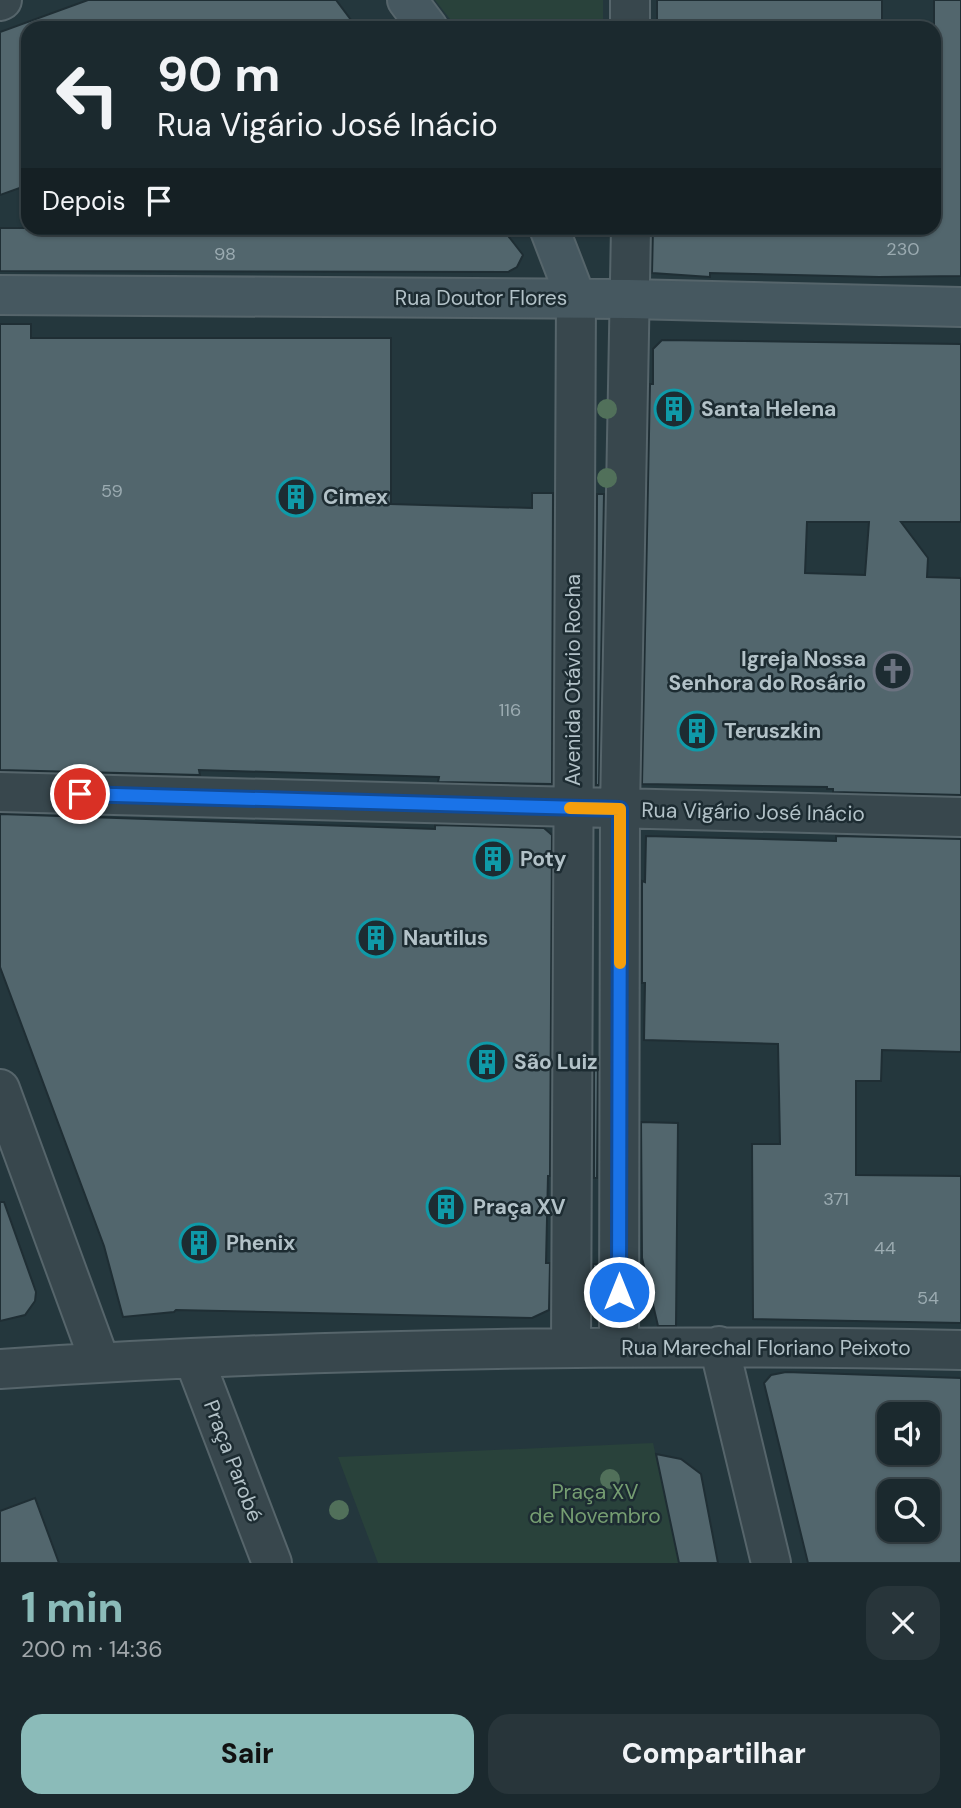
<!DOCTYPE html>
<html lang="pt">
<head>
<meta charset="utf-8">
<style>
	:root { --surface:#1b292e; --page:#28353a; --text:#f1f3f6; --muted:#a0a6aa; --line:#39454a; --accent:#8bbbb9 }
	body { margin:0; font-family:"DM Sans",sans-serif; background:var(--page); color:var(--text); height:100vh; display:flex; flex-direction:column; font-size:26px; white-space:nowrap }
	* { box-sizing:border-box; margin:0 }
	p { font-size:23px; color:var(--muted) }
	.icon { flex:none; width:38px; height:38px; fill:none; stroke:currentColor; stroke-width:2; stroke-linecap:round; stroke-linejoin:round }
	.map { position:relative; height:1563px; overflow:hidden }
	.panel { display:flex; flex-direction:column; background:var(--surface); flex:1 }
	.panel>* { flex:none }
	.top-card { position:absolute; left:21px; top:21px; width:920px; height:214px; border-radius:21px; box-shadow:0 2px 5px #0004,0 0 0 2px var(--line); background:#1b292e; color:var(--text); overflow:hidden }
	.fabs { position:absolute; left:877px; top:1402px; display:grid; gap:14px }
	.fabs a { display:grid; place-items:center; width:63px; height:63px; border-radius:14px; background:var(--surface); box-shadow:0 2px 5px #0004,0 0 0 2px var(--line); font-size:35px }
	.pin { position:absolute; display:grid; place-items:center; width:60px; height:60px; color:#fff; margin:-30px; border:4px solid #fff; border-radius:50%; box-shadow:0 2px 7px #0007 }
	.me { position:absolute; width:77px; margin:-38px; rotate:0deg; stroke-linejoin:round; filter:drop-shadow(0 0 5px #0008) }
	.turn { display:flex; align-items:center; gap:24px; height:147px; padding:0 21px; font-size:32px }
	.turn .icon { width:91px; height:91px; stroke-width:2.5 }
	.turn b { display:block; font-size:49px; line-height:60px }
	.then { display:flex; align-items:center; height:66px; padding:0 21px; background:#0003; gap:14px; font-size:26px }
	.round { display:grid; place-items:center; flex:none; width:74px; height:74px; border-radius:21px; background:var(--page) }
	.overview { display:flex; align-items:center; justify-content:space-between; height:119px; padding:0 21px }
	h1 { font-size:42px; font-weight:800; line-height:52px; color:var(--accent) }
	.primary-button { display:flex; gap:14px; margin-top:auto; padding:14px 21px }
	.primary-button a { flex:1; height:80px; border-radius:21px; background:var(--accent); color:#111; font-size:28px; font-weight:800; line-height:80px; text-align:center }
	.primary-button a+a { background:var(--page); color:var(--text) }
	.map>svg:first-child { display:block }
	.green { fill:#29423b }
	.building { fill:#52666d; stroke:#1f2e34; stroke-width:2; fill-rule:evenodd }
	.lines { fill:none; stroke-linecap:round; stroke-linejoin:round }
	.street-casing { stroke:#56656b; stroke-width:42 }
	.secondary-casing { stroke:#56656b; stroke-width:42 }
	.street { stroke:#38474d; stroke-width:38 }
	.secondary { stroke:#465860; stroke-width:38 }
	.tree { fill:#51705a }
	.route-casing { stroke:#114b97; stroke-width:18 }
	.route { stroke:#1a73e8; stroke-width:12 }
	.slow { stroke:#f59e0b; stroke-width:12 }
	.labels { text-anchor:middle; stroke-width:5; stroke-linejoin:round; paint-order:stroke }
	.number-label { font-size:18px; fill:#9babb1 }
	.street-label { font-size:21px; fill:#b3c2c8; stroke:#1d2c32 }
	.poi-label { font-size:21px; font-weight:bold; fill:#b3c2c8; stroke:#1d2c32; text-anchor:start }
	.park-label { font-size:21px; fill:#769e72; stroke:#1d2c32 }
</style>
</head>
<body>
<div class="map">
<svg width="961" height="1563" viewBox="0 0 961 1563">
	<rect width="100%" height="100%" fill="#24373d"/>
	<path class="green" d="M435,0H603V28H457Z
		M653,1443L679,1563H378L338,1457Z"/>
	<path class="building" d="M88,0H336L357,28H28V185L0,195V32Z
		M657,0H882V28H657Z
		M934,0H961V276L879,277L710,273V277L652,273L653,228H934Z
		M0,228H502L523,255L517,267L508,272L0,271Z
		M0,324H31V338H391V504L532,508V493H553L552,784L438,782L439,777L199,770L200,775L0,770Z
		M662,340L961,344V522H901L928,558L927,577L961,578V795L833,792V789H827V787L642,784L650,384H653V349ZM807,522H869L865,575L805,573Z
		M597,494H604L599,785H596Z
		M0,814L435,829V825L544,828L552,835L550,1176H548L546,1263H550L549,1310L532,1318L176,1310L174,1312L123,1317L104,1246L0,967Z
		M646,836L836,841V836L961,839V1052L882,1050L881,1081H856V1175L961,1176V1323L753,1319L752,1144H780L778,1044L644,1040L645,983H642V881L645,882Z
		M594,1062H598L597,1178H594Z
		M641,1122L678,1123L676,1326H658L642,1258Z
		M0,1202H4L36,1292L35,1301L25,1315L0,1321Z
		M593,1264H597V1309L593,1308Z
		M786,1372L961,1378V1563H808L764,1383L771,1375ZM889,1414H928V1452H889ZM889,1491H928V1530H889Z
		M656,1454L681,1459L701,1474L718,1563H679Z
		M35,1498L59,1563H0V1511Z"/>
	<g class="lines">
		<defs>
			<path id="street" d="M630,0V28
				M0,1L2,0
				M0,792L961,817
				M0,1089L100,1362
				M719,1346L771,1563
				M571,1347L576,298
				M619,1347L620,809L631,228
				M194,1359L272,1563
				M0,1369C320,1347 641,1344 961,1350"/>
			<path id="secondary" d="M407,0L428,28
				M549,228L576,298
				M0,295L630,299L961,307"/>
		</defs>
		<use href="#street" class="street-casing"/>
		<use href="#secondary" class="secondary-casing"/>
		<use href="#street" class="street"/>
		<use href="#secondary" class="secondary"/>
	</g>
	<g class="tree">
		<circle cx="607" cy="409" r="10"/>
		<circle cx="607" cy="478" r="10"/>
		<circle cx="610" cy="1479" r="10"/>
		<circle cx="339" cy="1510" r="10"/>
	</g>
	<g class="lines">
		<defs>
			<path id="route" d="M80,794L620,809L619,1292"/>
		</defs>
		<use href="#route" class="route-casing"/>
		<use href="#route" class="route"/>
		<path class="slow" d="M570,808L620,809V963"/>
	</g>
	<defs>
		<symbol id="building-ring" viewBox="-11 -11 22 22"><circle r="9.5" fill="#1d2c32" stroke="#0f9aa8" stroke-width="1.5"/><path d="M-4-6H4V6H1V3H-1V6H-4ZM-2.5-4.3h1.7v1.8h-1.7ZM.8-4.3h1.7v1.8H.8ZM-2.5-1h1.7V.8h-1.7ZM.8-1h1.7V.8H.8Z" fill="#0f9aa8"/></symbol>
		<symbol id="church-ring" viewBox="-11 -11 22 22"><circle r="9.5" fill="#1d2c32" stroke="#6b7280" stroke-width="1.5"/><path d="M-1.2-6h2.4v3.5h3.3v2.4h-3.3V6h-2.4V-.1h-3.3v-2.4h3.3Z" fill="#6b7280"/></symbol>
	</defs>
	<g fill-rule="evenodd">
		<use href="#building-ring" x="652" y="387" width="44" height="44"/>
		<use href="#building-ring" x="274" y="475" width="44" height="44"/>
		<use href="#church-ring" x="871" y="649" width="44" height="44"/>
		<use href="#building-ring" x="675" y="709" width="44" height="44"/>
		<use href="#building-ring" x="471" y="837" width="44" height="44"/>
		<use href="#building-ring" x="354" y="916" width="44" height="44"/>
		<use href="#building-ring" x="465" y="1040" width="44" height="44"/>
		<use href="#building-ring" x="424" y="1185" width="44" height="44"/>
		<use href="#building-ring" x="177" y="1221" width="44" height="44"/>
	</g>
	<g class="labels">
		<g class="number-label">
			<text x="903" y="255">230</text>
			<text x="225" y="260">98</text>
			<text x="112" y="497">59</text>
			<text x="510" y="716">116</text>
			<text x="836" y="1205">371</text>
			<text x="885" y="1254">44</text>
			<text x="928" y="1304">54</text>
		</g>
		<g class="street-label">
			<text x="481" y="305">Rua Doutor Flores</text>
			<text transform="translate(573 680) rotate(-90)" y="7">Avenida Otávio Rocha</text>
			<text transform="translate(753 812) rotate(1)" y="7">Rua Vigário José Inácio</text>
			<text x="766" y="1355">Rua Marechal Floriano Peixoto</text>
			<text transform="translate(233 1461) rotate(69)" y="7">Praça Parobé</text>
		</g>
		<g class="poi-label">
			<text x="701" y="416">Santa Helena</text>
			<text x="323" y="504">Cimex</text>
			<text x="866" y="666" text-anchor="end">Igreja Nossa<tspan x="866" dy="24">Senhora do Rosário</tspan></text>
			<text x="724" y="738">Teruszkin</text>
			<text x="520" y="866">Poty</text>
			<text x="403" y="945">Nautilus</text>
			<text x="514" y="1069">São Luiz</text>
			<text x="473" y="1214">Praça XV</text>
			<text x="226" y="1250">Phenix</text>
		</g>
		<g class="park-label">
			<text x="595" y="1499">Praça XV<tspan x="595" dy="24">de Novembro</tspan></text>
		</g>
	</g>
</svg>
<div class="fabs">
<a><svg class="icon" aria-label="sound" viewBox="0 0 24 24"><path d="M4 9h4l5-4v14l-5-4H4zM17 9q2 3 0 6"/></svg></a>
<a><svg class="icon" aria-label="search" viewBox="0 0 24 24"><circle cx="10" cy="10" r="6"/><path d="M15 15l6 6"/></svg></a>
</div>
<div class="pin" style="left:80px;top:794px;background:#d93025"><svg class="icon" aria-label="arrive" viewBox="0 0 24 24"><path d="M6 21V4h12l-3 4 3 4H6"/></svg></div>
<svg class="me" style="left:619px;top:1292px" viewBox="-20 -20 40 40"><circle r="17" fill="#1a73e8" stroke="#fff" stroke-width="3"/><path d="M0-11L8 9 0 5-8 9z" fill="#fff"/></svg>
<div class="top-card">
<div class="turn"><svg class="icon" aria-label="left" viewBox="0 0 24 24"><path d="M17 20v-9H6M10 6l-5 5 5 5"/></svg><div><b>90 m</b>Rua Vigário José Inácio</div></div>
<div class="then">Depois<svg class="icon" aria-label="arrive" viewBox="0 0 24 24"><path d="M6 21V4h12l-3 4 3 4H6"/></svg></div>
</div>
</div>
<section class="panel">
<div class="overview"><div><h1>1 min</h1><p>200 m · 14:36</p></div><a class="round"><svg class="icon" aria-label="close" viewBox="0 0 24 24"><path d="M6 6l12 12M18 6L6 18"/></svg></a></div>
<div class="primary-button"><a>Sair</a><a>Compartilhar</a></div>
</section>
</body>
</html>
